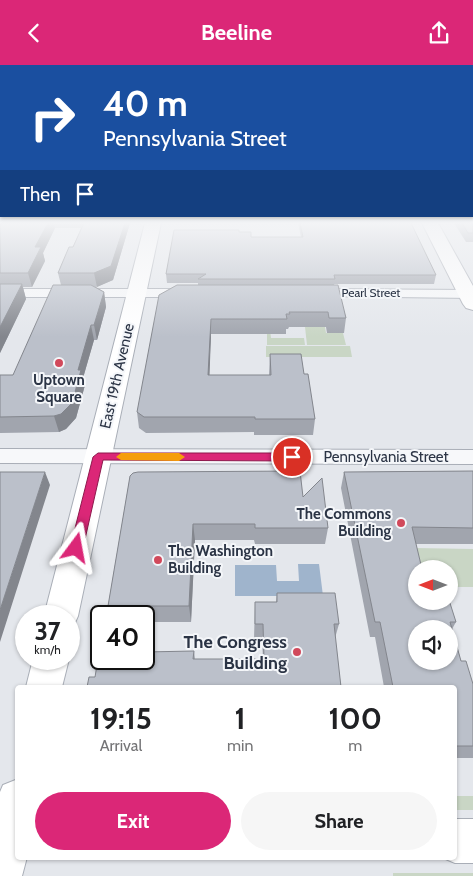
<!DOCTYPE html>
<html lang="en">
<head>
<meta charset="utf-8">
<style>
	:root { --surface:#fff; --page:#f6f6f6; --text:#202124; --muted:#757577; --accent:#db2777 }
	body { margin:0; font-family:Cabin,sans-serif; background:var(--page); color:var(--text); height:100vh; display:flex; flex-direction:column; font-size:19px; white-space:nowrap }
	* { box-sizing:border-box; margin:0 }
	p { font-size:16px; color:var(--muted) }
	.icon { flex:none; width:28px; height:28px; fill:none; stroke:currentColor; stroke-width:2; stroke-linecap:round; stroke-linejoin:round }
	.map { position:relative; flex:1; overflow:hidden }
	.drawer { position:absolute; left:15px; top:620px; width:442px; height:175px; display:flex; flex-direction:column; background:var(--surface); border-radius:5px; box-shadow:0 1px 4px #0004 }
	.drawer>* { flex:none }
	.banner { position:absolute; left:0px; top:0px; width:474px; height:152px; box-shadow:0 1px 4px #0004; background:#1a4fa0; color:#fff; overflow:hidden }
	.needle { width:32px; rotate:270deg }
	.controls { position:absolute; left:408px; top:495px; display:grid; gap:10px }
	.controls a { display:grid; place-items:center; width:50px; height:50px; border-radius:50%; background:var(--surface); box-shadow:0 1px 4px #0004; font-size:25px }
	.speed { position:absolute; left:15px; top:540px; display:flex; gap:10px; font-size:25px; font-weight:700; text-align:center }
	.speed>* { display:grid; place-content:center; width:65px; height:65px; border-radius:50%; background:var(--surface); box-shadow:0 1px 4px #0004; line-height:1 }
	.speed small { font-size:12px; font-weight:400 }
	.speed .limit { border:2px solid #111; border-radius:8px; background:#fff; color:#111 }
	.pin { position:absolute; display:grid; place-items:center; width:42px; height:42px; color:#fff; margin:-21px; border:2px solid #fff; border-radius:50%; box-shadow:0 1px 5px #0007 }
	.me { position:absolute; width:55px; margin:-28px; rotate:13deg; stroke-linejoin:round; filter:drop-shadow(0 0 4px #0008) }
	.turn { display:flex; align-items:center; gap:18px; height:105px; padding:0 20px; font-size:22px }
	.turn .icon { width:65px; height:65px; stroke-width:2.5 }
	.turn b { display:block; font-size:35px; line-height:42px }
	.then { display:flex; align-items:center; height:48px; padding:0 20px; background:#0003; gap:10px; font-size:19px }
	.eta { display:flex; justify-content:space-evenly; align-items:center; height:85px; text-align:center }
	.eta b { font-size:30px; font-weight:700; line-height:35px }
	.primary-button { display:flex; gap:10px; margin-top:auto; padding:10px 20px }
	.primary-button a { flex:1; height:58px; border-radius:30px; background:var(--accent); color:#fff; font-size:20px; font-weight:700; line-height:58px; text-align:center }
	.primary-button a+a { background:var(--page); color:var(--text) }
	header { display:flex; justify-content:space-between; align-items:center; height:65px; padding:0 20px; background:var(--accent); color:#fff; font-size:22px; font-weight:700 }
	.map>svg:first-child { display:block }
	.green { fill:#c9d6c5 }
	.water { fill:#9fb4cc }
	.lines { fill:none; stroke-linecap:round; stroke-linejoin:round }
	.street-casing { stroke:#a9aeb7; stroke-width:2 }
	.secondary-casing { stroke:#a9aeb7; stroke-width:2 }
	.street { fill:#f7f8fa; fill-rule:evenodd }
	.secondary { fill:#fff; fill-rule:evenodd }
	.wall { fill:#a1a5ae }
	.shaded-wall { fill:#83868d }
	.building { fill:#bbc0ca; stroke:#83868d; fill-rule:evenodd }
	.route { fill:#db2777; stroke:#8e194d }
	.slow { fill:#f59e0b }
	.poi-dot { fill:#d1495b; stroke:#f4f6f9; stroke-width:2 }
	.labels { text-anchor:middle; stroke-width:4; stroke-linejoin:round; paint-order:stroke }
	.far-street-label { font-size:12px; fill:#2b3445; stroke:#f4f6f9 }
	.street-label { font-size:15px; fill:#2b3445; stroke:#f4f6f9 }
	.poi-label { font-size:15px; font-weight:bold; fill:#2b3445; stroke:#f4f6f9 }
	.near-poi-label { font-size:18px; font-weight:bold; fill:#2b3445; stroke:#f4f6f9; text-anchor:end }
</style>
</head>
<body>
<header><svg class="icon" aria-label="back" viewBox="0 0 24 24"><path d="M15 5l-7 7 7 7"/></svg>Beeline<svg class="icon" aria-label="share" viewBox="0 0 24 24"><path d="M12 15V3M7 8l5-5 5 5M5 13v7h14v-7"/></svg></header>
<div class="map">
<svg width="473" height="811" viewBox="0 0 473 811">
	<rect width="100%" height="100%" fill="#e4e7ec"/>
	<path class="green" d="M305,262H325L326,268H343L346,280H307Z
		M267,265H270L271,273H304L305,280H267Z
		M266,281H350L352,292H266Z
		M415,483L473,484V522H449V504H420Z
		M455,731H473V745H455Z
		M393,808H473V811H393Z"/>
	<path class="water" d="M298,499H319L323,531H235V500H276L277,516H299Z"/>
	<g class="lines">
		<defs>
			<path id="street" d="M0,224H189L194,225L196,228L194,231L189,232H0Z
				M313,224L473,225V233L308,231L306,228L308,225Z
				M0,384L473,385V399L0,398Z"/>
			<path id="secondary" d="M145,158H161L78,551L73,562L69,563V551H44Z
				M422,158H438L473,221V245L466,243L463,239Z
				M69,593V594L62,622H26L33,594Z
				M18,714V792H27L22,811H0V727L3,720Z
				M455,754H473V798H455L441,792H455Z"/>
		</defs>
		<use href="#street" class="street-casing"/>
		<use href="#secondary" class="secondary-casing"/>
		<use href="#street" class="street"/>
		<use href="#secondary" class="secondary"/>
	</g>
	<path class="wall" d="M0,158H130L113,215L96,222L104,227L106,242L97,275H94L83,313L85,320L76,353L66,364L59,367L0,368V310H13L61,220L58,208L73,182L81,163H55L43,188L45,196L32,222H23L26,234L0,288Z
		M298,158H411L436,210L434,219H334L346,253L344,268H327L326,262H289L288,264H286V269H211L209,310H269L270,289L304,309L315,354L313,370H254V367L146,368L139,363L137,347L198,220V218H167L166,209L239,167L251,172H301Z
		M454,158H473V177H466Z
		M473,406V479H416V536L456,557L452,564L461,596L473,619V693H455V622H384L375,572H370L341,423L344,407Z
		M130,411L303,432L328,463L325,479H255L254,475H195L191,557H144V551H111L108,541Z
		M277,528L339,559L335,573L341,622L95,612L194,586L195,594H263L262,574H254L255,537H276Z"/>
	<path class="shaded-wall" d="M48,158H54L55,163L43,188L45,196L32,222L28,208L35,182Z
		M125,158H130L113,215L97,222L94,208Z
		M22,219L26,234L0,288V262Z
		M104,227L106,242L97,275L94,260Z
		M211,254V269L209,325L208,310Z
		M91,260L94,275L83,313L85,320L76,353L66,364L59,367L54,351L78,305Z
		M45,407L50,420L0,577V545Z
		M193,459L195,475L191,557L189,541Z"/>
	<path class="building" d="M0,158H48L35,182H41L28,208H0Z
		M84,158H125L111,201L94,208H58L69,182H73Z
		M300,158H411L436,210H334L335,214H198L206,209H166L174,165H239V167H251V172H303Z
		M462,158H473V168H468Z
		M0,219H22L0,262Z
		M53,220H91L104,227L94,260H91L78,305H81L72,338L61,349L54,351L0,352V310H13Z
		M177,220H338L346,253H329L328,247H289L290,249H286L287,254H211L208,310H271L270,289H301L304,309H308L315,354H255V352H144L137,347L159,230Z
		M300,406L303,432L322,413L328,463H255V459H193L189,541H108L130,411L133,408L138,407Z
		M473,406V463L412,462L422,504H416V536H449V535L456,557H450L461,596H466L473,619V681H455V622H393L380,557H375L344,407ZM416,564H449V596H416Z
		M0,407H45L0,545Z
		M277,528H335L339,559H334L341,622H87L89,612H95L99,588H101V594H144V587L194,586L193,594H264L263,559H255V537H277Z"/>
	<linearGradient id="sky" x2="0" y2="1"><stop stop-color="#8bb4dd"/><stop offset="0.58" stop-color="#f3f4f6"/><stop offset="1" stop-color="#f3f4f6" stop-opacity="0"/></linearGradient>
	<rect width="473" height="272" fill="url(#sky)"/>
	<path class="route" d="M98,388H292L298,392L292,396L103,395L83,483L81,487L76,489L72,487L70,483L93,392Z"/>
	<path class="slow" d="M121,388H179L185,392L179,396L121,395L116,392Z"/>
	<g class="poi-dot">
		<circle cx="59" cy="298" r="5"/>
		<circle cx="401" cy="458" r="5"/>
		<circle cx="158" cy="495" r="5"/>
		<circle cx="297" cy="587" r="5"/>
	</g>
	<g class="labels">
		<g class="far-street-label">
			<text x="371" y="232">Pearl Street</text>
		</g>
		<g class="street-label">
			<text transform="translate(117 311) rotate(-77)" y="5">East 19th Avenue</text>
			<text x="386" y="397">Pennsylvania Street</text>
		</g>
		<g class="poi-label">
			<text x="59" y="320">Uptown<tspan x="59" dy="17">Square</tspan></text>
			<text x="391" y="454" text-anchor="end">The Commons<tspan x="391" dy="17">Building</tspan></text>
			<text x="168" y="491" text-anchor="start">The Washington<tspan x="168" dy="17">Building</tspan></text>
		</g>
		<g class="near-poi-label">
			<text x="287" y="583">The Congress<tspan x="287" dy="21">Building</tspan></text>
		</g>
	</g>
</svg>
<div class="controls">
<a><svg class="needle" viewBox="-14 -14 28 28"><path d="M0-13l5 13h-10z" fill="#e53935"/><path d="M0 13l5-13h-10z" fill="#757577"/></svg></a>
<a><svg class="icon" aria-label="sound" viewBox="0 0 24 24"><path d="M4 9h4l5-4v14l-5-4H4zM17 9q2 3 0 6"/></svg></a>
</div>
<div class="speed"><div>37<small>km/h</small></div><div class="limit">40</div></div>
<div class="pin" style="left:292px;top:392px;background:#d93025"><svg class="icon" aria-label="arrive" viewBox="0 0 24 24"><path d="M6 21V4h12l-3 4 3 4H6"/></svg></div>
<svg class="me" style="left:76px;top:483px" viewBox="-20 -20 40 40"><path d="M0-17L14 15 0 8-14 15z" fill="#db2777" stroke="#fff" stroke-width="4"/></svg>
<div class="banner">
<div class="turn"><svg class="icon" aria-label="right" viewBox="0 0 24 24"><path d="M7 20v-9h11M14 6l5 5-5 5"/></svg><div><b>40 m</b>Pennsylvania Street</div></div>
<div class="then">Then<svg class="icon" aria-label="arrive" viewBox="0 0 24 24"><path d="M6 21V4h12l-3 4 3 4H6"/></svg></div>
</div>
<section class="drawer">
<div class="eta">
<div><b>19:15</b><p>Arrival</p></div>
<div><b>1</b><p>min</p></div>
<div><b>100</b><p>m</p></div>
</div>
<div class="primary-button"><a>Exit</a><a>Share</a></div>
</section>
</div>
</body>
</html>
